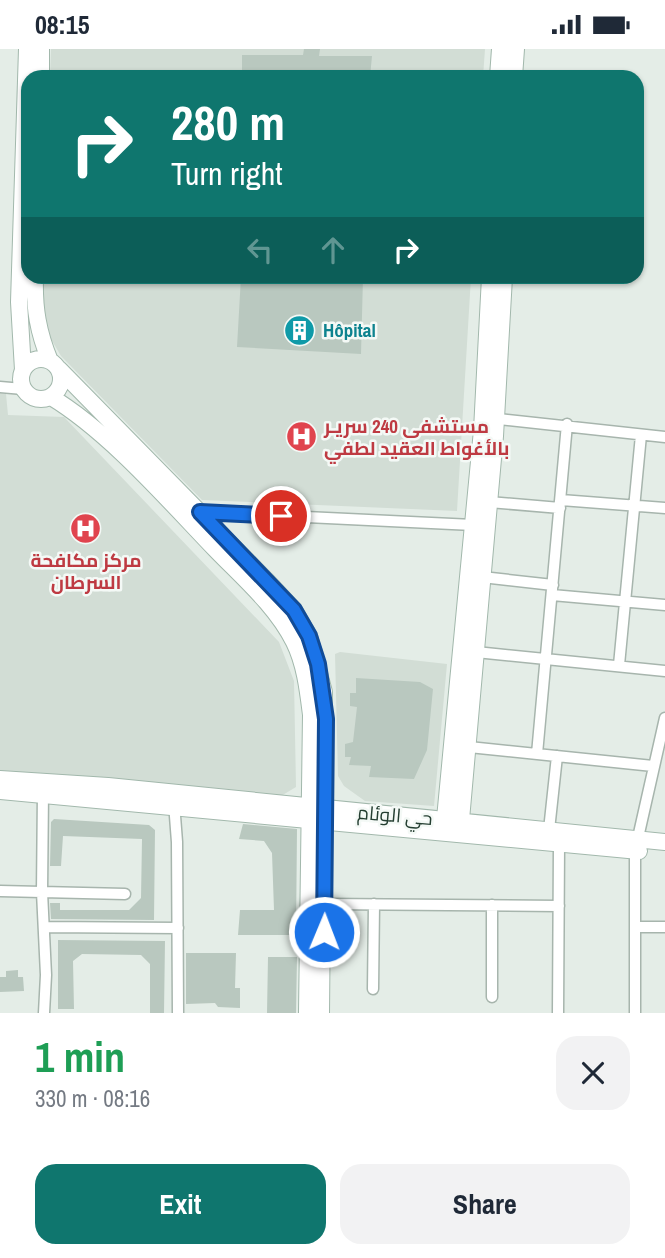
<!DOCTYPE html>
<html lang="en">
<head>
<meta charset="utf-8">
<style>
	:root { --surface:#fff; --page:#f2f2f3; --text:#1f2937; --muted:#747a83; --accent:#0f766e }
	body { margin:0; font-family:"Archivo Narrow",Cairo,sans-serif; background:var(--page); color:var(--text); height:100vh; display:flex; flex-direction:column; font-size:26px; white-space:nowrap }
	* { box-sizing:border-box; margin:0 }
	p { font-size:23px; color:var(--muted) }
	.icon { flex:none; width:38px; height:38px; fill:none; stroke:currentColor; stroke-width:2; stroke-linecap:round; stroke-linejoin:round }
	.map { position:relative; height:964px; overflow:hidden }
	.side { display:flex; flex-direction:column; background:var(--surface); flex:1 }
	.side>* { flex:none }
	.hud { position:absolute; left:21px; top:21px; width:623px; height:214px; border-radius:21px; box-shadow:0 2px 5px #0004; background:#0f766e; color:#fff; overflow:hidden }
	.pin { position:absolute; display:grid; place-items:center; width:60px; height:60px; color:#fff; margin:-30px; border:4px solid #fff; border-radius:50%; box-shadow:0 2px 7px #0007 }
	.me { position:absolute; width:77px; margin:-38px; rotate:1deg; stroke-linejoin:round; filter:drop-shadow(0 0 5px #0008) }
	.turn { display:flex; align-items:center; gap:24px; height:147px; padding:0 35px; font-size:32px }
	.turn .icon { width:91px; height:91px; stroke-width:2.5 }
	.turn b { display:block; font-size:49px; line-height:60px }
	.lanes { display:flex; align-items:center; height:66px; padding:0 35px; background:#0003; justify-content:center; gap:35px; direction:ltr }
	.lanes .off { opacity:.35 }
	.round { display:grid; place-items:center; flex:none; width:74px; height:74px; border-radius:21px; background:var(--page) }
	.overview { display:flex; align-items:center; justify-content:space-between; height:119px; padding:0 35px }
	h1 { font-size:42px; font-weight:700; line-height:52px; color:#1e9e55 }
	.button { display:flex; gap:14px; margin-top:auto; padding:14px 35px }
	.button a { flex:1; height:80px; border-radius:21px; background:var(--accent); color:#fff; font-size:28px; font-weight:700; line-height:80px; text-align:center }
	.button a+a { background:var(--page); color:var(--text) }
	.status { display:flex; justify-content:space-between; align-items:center; height:49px; padding:0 35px; background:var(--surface); direction:ltr }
	.status svg { height:19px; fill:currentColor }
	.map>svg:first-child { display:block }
	.built { fill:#d2ddd5 }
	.building { fill:#b9c8bf }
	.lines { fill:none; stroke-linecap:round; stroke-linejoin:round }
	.street-casing { stroke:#a7b5ad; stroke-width:13 }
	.secondary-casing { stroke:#a2b8ac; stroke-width:18 }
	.street { stroke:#fff; stroke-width:10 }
	.secondary { stroke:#fff; stroke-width:16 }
	.route-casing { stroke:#114b97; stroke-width:18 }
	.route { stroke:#1a73e8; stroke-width:12 }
	.labels { text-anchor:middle; stroke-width:5; stroke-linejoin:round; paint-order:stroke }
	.culture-label { font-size:19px; font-weight:bold; fill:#0d838f; stroke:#f4f9f6; text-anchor:start }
	.health-label { font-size:19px; font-weight:bold; fill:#be3a42; stroke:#f4f9f6; text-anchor:start }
	.street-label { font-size:19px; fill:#243e31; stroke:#f4f9f6 }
</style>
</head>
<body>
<div class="status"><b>08:15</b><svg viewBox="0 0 49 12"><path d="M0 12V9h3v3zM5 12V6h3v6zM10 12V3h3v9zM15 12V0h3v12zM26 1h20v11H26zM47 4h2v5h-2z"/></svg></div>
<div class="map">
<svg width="665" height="964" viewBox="0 0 665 964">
	<rect width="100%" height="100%" fill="#e4ede7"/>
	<path class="built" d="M51,0H485L483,28H50Z
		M41,228H471L457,462L202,451L61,307L51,290L40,253Z
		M0,344L6,345L8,366L64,368L279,593L294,632L296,738L281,747L0,722Z
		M340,603L447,615L434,757L365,752L344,737L338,727L335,605Z"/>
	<path class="building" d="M304,0H320L319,7H372L370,28H245L242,22V6H303Z
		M241,228H363L361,305L237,298Z
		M356,629L420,633L433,640L427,701L414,730L369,728L371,717L349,716L351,708H345V695L353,693L357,658L350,657V644H356Z
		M54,770L149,776L155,781L154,871L51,870L50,854H60V861H129L141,849L142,790L63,787L61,817H50L51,773Z
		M243,775L297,780L296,886H238L240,861H274L272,804L264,792L239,790Z
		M58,891L165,892L164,964H150V915L141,906L82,905L73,912L74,960H58Z
		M186,904H236L235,939H240V959L218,958L215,954L186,955Z
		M268,908H297L296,964H267Z
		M18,921V928H23L24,942L0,943V928H6V922Z"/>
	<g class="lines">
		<defs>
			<path id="street" d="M0,338L23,340
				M490,369L665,388
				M561,451L665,459
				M489,453L560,459
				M200,463L473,476
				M482,528L553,536
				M552,546L665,556
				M476,603L665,622
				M619,616L641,386
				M469,698L653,717
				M537,705L567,375
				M43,742L42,843L46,926L44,964
				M174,754L177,793L178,964
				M549,781L557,707
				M0,842L125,845
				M325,855L559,857
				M492,856V948
				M45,878L178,879
				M636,878H665
				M373,940L374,855
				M558,964L559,796
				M635,964V802L665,669"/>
			<path id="secondary" d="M41,28V0
				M498,28L500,0
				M514,28L516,0
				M35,228C34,259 38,283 50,312
				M21 330a20 20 0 1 1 40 0a20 20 0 1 1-40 0Z
				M59,320L266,531L294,561L309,587L324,643L321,964
				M23,321L19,253L27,0
				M51,348C109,383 167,450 215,500C243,529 276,557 294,593C305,615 308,642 311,666L307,964
				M0,730L108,737L665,793
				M0,742L639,802
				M444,780L482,381L490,228
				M460,782L495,387L504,228"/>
		</defs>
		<use href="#street" class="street-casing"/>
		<use href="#secondary" class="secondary-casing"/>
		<use href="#street" class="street"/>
		<use href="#secondary" class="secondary"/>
	</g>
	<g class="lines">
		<defs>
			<path id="route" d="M281,467L200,463L294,561L309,587L318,615L326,670L324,883"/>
		</defs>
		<use href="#route" class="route-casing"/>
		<use href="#route" class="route"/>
	</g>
	<defs>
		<symbol id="building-disc" viewBox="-11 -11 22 22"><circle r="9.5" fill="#0f9aa8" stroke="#f4f9f6"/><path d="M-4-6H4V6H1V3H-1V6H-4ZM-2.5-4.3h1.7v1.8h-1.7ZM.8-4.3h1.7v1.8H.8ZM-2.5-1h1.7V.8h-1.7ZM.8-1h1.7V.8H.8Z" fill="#fff"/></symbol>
		<symbol id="hospital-disc" viewBox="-11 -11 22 22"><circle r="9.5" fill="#e0444e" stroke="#f4f9f6"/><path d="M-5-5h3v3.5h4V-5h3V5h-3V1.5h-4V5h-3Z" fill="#fff"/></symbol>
	</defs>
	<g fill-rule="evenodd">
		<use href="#building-disc" x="282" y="264" width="35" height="35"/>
		<use href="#hospital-disc" x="284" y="370" width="35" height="35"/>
		<use href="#hospital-disc" x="68" y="462" width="35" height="35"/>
	</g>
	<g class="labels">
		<g class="culture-label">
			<text x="323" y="288">Hôpital</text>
		</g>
		<g class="health-label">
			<text x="324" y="384">مستشفى 240 سريـر<tspan x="324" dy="22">بالأغواط العقيد لطفي</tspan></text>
			<text x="86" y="518" text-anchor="middle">مركز مكافحة<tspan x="86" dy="22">السرطان</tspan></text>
		</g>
		<g class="street-label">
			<text transform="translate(395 766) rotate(5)" y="7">حي الوئام</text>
		</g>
	</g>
</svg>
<div class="pin" style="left:281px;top:467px;background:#d93025"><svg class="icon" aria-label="arrive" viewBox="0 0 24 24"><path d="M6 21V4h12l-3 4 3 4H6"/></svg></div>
<svg class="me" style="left:324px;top:883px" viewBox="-20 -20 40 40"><circle r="17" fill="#1a73e8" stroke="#fff" stroke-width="3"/><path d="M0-11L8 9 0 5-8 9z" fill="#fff"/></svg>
<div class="hud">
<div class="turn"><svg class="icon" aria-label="right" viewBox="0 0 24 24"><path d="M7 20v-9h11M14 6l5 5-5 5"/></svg><div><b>280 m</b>Turn right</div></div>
<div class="lanes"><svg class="icon off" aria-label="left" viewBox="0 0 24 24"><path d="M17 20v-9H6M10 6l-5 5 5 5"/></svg><svg class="icon off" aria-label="ahead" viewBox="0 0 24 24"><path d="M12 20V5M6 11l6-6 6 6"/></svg><svg class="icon" aria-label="right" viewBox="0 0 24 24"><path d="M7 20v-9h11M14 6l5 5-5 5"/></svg></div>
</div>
</div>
<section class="side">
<div class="overview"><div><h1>1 min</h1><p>330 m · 08:16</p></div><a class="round"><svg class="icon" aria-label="close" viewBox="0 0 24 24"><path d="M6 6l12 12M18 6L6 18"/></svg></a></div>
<div class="button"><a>Exit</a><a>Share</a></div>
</section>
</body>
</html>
